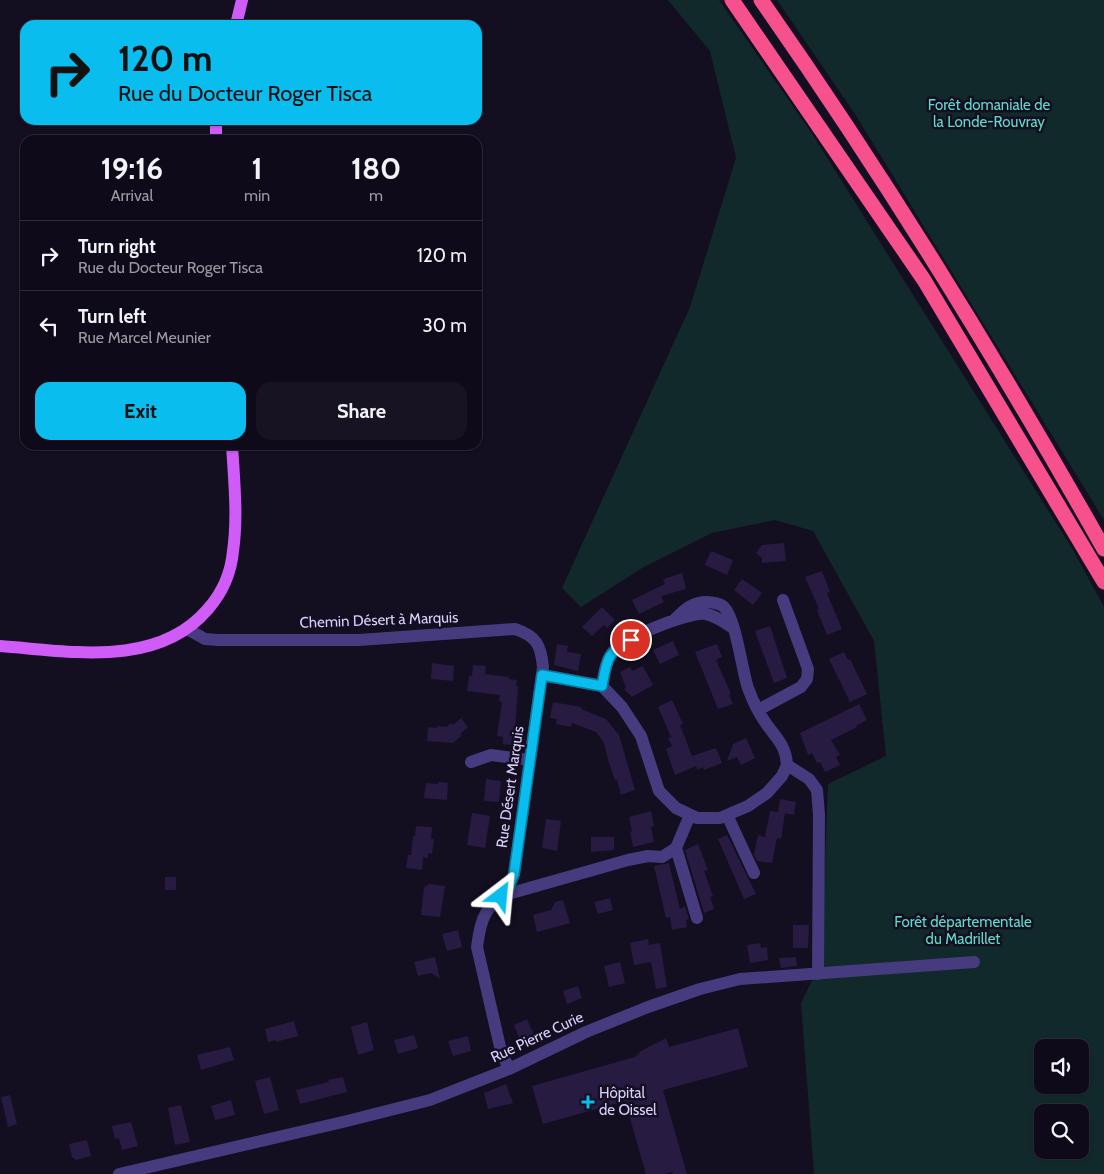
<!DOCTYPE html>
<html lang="en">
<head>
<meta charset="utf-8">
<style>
	:root { --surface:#0f0a19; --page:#181322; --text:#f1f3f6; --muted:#9b9aa2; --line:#2f2b38; --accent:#0abdef }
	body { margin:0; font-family:Cabin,sans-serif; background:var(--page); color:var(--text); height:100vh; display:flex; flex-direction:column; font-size:19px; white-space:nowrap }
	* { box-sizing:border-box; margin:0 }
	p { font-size:16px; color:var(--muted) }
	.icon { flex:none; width:28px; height:28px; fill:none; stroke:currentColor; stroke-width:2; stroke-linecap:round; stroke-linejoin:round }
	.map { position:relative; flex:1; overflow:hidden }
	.panel { position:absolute; left:20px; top:135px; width:462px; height:315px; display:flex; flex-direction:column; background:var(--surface); border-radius:15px; box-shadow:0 1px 4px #0004,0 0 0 1px var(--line) }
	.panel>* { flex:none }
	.guide { position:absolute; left:20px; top:20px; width:462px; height:105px; border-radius:15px; box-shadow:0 1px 4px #0004,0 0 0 1px var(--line); background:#0abdef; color:#111; overflow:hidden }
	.controls { position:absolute; left:1034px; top:1039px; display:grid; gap:10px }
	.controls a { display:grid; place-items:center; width:55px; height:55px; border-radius:10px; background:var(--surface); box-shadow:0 1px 4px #0004,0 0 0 1px var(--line); font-size:25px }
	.pin { position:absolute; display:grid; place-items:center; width:42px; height:42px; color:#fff; margin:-21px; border:2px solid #fff; border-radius:50%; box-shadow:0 1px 5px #0007 }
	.me { position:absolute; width:55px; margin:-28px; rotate:29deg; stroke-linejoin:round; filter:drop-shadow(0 0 4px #0008) }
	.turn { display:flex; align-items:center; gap:18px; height:105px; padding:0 15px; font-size:22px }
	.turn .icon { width:65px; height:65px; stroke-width:2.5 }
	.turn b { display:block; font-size:35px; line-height:42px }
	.eta { display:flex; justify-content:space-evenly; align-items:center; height:85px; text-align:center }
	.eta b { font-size:30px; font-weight:700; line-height:35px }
	.button { display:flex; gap:10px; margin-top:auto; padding:10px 15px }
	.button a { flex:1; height:58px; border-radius:15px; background:var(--accent); color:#111; font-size:20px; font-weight:700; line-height:58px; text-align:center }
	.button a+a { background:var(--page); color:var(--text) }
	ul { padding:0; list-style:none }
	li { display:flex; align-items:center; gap:15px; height:70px; padding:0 15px; border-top:1px solid var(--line) }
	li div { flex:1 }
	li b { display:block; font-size:19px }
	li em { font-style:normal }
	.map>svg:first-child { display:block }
	.green { fill:#12292b; fill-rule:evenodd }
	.building { fill:#271b41 }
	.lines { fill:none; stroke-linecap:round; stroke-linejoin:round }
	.minor { stroke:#463b7e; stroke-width:12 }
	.major { stroke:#d05cf8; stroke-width:12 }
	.highway { stroke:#f7518d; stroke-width:15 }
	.route-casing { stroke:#067b9b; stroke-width:12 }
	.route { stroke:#0abdef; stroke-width:9 }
	.poi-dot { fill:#0abdef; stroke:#140e21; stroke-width:2 }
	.labels { text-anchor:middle; stroke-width:5; stroke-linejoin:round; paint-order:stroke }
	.park-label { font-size:15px; fill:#60dac9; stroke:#140e21 }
	.street-label { font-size:15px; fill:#dbd0fd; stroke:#140e21 }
	.poi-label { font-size:15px; fill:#dbd0fd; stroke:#140e21; text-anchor:start }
</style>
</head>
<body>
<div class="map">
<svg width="1104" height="1174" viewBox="0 0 1104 1174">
	<rect width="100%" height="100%" fill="#140e21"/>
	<path class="green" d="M668,0H719L811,132L1073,550L1104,607V1174H814L801,1003L821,962L828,784L886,756L874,641L813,531L775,520L712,533L642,568L581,607L562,588L690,307L736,158L710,51ZM1042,1048H1080V1085H1042ZM1042,1112H1080V1150H1042Z
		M777,0H1104V520L855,114Z"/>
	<path class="building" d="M784,543L786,561L762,563V558L756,553L762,545Z
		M711,551L733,560L727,575L705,565Z
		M822,571L830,592L827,593L842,629L827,635L817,610L819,609L805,577Z
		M682,573L686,589L661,596L664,602L639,614L632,600L665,584L663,579Z
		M742,579L762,593L753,605L734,590Z
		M602,607L615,620L607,628L604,625L592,636L582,627Z
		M770,626L787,678L774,683L755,631Z
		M673,641L679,655L660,664L653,650Z
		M557,644L568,646L567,652L581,654L578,671L554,665Z
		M717,644L722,657L716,660L731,694L729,695L733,704L718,709L695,652Z
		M844,652L848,660L850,659L867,694L850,702L829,659Z
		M432,663L454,666L453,681L431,679Z
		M473,665L486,666L485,674L509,677V679L517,680L516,686H518L514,745L503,744V737L497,736L502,702L499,701L500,695L467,691L469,676H472Z
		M643,666L653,685L632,697L624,689L626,688L620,672L630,667L632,671Z
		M672,700L683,724L680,725L692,756L716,748L722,763L704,770L703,767L697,770L696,766L675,775L666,749L672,746L668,738L671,737L658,707Z
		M553,702L581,707V709L606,719L619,735L635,790L621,795L617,780H615L608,760L604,743L596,732L572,723L571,727L556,724L557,719L550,718Z
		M859,704L867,720L856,726L857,727L831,740L840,755L836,757L840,765L825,772L820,762L817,763L812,753L808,755L800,733Z
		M461,718L468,727L460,734L462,735L453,743L427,741L428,727L437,728V726L447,727L451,723L453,725Z
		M746,738L755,758L741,765L737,757L727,761L733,744Z
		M486,779L501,781L499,802L484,801Z
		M438,782L448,783L447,800L424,798L426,783L438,784Z
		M780,799L796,802L794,815L785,813L781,839L777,838L772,863L757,861L754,855L758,835L765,837L770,811L778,812Z
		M651,811L654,826L651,827L654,842L633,847L630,832L632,831L629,817Z
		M472,813L490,816L485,848L467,845Z
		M546,819L561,821L557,851L542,848Z
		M416,826L432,827L431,839H434L432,854L428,853V858L423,857L422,870L406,868L408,855H411L413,836H415Z
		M727,835L756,894L744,899L718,839Z
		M591,837H614V850L591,852Z
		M698,844L708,870L704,871L713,896L710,897L714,909L704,913L685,850Z
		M669,863L680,909L685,906L689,919L686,920L687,927L672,930L670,917L666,918L654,866Z
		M165,877H176V890H165Z
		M429,884L445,886L440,917L421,915L424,888Z
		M610,898L613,910L598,914L594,902Z
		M563,900L570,923L537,932L533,915L551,910L555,902Z
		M793,925H809L808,948H793Z
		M458,930L462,947L447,951L442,934Z
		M648,939L649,945L660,943L667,987L656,989L651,962L634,965L630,943Z
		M760,943L761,948L767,947L768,960L750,963L747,945Z
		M435,957L440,979L431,973L418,976L414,962Z
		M796,957L797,966L781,968L779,958Z
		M620,962L625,983L609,987L604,966Z
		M578,986L582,998L567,1004L563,991Z
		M527,1019L534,1035L520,1041L514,1025Z
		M294,1021L298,1036L276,1042V1040L268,1042L265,1029Z
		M367,1022L374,1050L358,1055L351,1027Z
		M738,1028L748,1067L663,1090L687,1174H673L672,1172L664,1174H646L625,1101L543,1124L532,1086L635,1057L641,1051L666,1038L669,1047Z
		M414,1035L418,1048L398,1054L394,1040Z
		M468,1036L471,1051L453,1056L448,1041Z
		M230,1047L234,1060L201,1070L197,1055Z
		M270,1077L279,1110L264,1114L255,1081Z
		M343,1077L347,1092L300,1104L296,1090L329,1082L328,1080Z
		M506,1084L513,1103L488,1109L484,1093Z
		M10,1095L17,1124L8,1127L1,1097Z
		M231,1100L235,1115L215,1120L211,1106Z
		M181,1105L190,1142L175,1145L168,1108Z
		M131,1122L138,1146L122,1150L119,1138L115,1139L112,1126Z
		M87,1140L91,1156L76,1160L72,1157L69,1144Z"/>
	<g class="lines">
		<path class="minor" d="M675,619C685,609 692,602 707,602C712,602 721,604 724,607C736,619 742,671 748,688C752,699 758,712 765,722C776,738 786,745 787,765
			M187,629L205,639L218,640H359L515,629C537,636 541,646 543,667L514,874C507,892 502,892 491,906C481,917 479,933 477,947L501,1051L509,1069
			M542,675L602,686L622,707L641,736L659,791L676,808L697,818H720L748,806L767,793L782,776L787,765
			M602,686C604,675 605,663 612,653C621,639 689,611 706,614C716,616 724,622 733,628
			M758,710L801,687L807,679L808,669L783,600
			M471,762L491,755L530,760
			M787,765L809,779L817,790L819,815L818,974
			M690,815L676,848L697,918
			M727,815L754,873
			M501,896L628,860L648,856L662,857L676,848
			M119,1174L347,1121L430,1100L509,1069L586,1032L648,1007L700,989L740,979L974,962"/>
		<path class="major" d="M236,25L242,0
			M216,140V120
			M0,646C69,651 157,669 208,609C222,593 231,573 233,551C238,516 234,480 232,445"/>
		<path class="highway" d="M732,0L924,280L1104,582
			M761,0C885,177 998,361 1104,549"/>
	</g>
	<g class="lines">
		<defs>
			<path id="route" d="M501,896L509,887L514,874L542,675L602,686C607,660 606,653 631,640"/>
		</defs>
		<use href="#route" class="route-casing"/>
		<use href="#route" class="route"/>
	</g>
	<path class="poi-dot" d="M585.5 1094.5h5v5h5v5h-5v5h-5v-5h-5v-5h5z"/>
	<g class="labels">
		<g class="park-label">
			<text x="989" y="110">Forêt domaniale de<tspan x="989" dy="17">la Londe-Rouvray</tspan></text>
			<text x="963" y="927">Forêt départementale<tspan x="963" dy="17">du Madrillet</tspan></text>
		</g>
		<g class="street-label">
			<text transform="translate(379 620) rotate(-2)" y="5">Chemin Désert à Marquis</text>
			<text transform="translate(510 787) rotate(-82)" y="5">Rue Désert Marquis</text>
			<text transform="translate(537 1037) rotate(-25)" y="5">Rue Pierre Curie</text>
		</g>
		<g class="poi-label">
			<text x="599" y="1098">Hôpital<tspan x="599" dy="17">de Oissel</tspan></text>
		</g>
	</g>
</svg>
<div class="controls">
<a><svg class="icon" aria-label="sound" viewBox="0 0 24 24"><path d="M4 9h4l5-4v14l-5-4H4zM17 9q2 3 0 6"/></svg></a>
<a><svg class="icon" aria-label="search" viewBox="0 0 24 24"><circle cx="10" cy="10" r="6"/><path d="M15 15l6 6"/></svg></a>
</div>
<div class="pin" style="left:631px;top:640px;background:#d93025"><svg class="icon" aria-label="arrive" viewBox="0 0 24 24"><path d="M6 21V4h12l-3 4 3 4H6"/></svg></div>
<svg class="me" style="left:501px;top:896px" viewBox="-20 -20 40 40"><path d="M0-17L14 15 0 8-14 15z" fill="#0abdef" stroke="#fff" stroke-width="4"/></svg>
<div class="guide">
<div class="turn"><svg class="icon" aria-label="right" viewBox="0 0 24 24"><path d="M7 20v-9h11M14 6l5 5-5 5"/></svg><div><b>120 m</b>Rue du Docteur Roger Tisca</div></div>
</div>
<section class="panel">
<div class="eta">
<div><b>19:16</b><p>Arrival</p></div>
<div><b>1</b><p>min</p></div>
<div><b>180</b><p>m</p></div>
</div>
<ul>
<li><svg class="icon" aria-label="right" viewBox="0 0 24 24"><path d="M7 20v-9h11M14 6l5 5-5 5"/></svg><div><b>Turn right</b><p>Rue du Docteur Roger Tisca</p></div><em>120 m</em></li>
<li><svg class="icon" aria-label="left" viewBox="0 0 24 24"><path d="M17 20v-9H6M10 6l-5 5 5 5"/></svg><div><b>Turn left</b><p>Rue Marcel Meunier</p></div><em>30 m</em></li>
</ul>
<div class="button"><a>Exit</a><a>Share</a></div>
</section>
</div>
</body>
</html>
